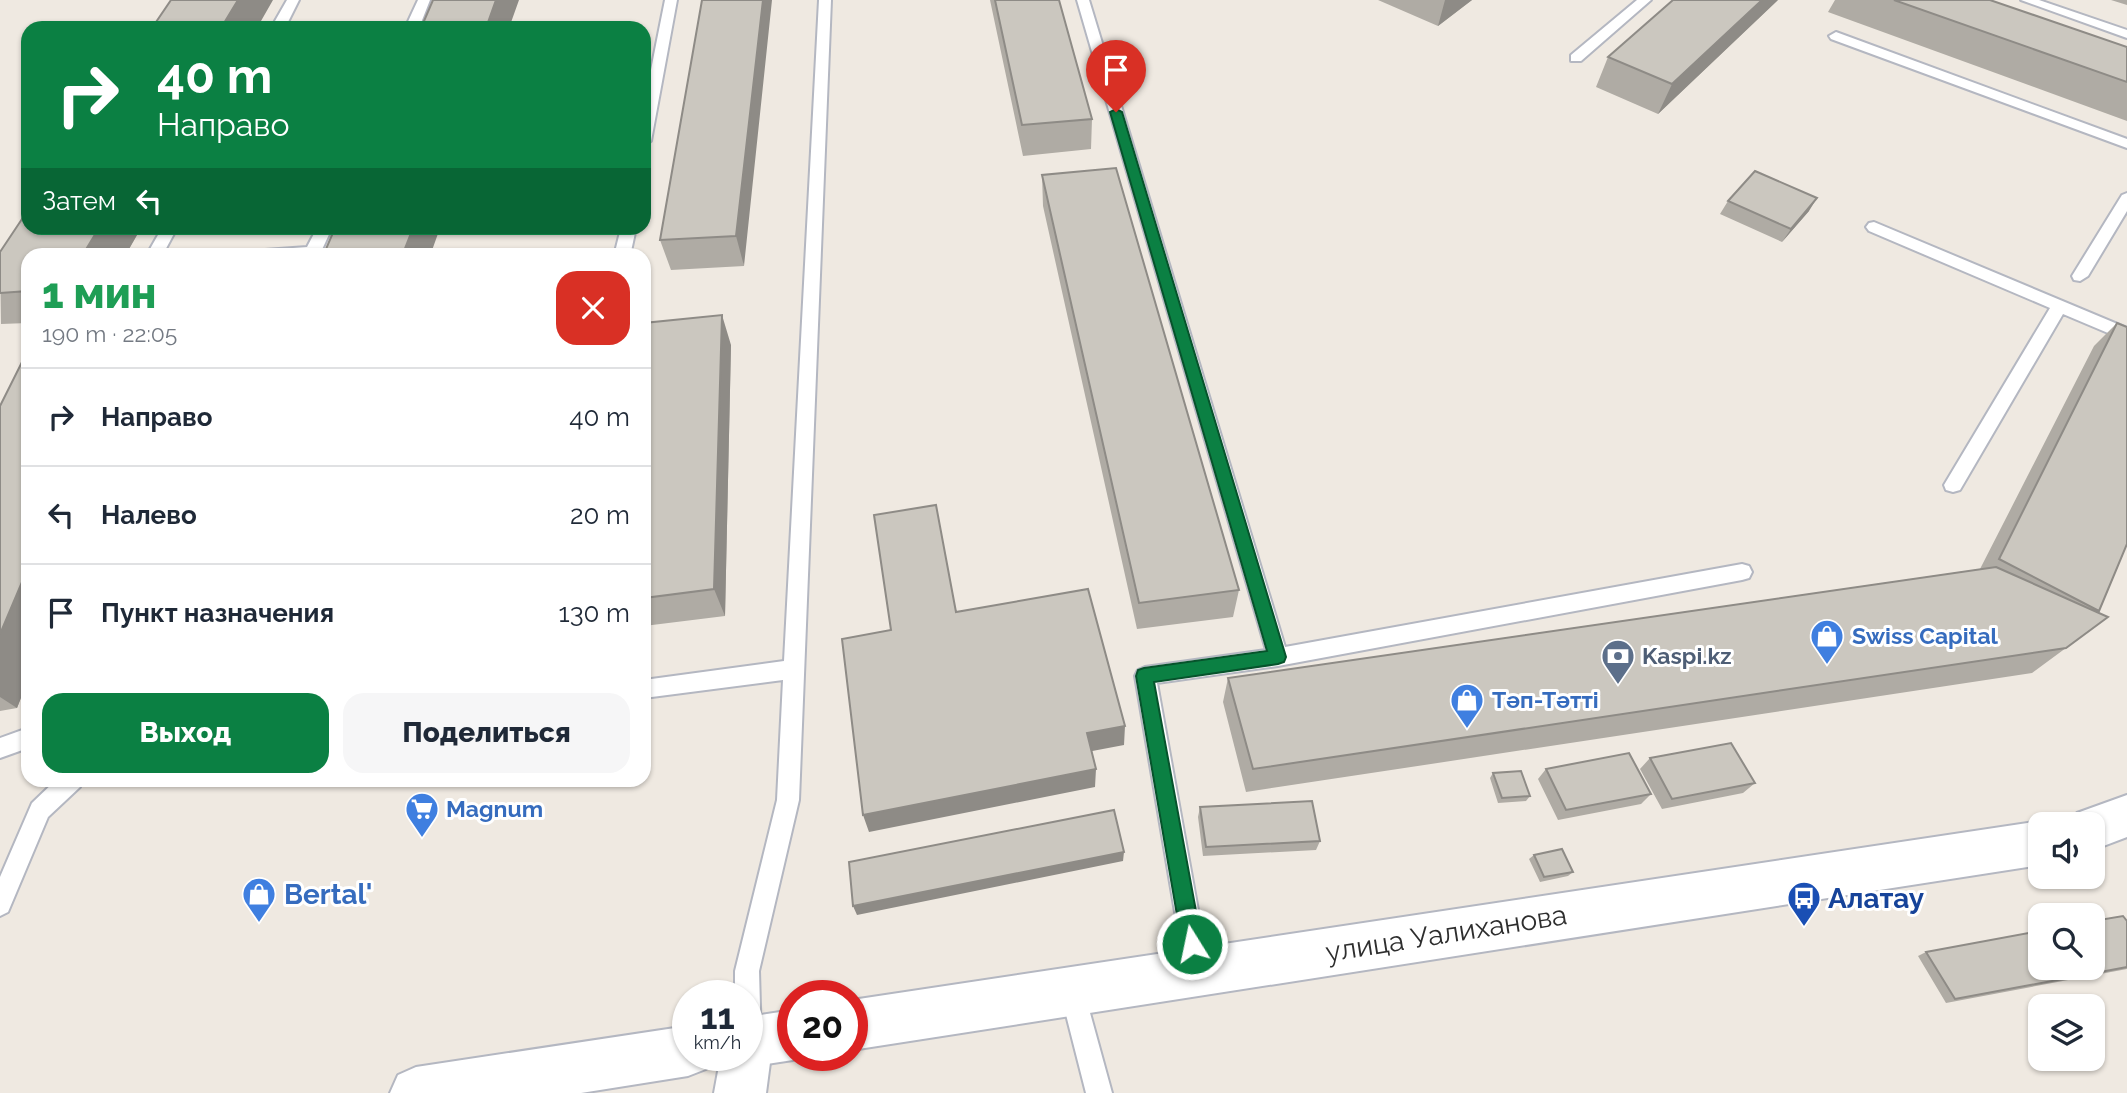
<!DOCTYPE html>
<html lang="ru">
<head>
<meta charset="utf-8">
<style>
	:root { --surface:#fff; --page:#f6f6f7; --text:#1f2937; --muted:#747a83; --line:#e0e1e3; --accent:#0b8043 }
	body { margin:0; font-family:Raleway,sans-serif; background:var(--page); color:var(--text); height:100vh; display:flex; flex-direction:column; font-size:26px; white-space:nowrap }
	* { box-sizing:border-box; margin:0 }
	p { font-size:23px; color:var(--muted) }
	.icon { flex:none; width:38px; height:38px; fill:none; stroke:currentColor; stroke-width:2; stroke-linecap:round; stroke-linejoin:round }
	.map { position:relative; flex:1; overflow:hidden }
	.sheet { position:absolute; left:21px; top:248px; width:630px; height:539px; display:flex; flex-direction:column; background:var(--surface); border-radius:21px; box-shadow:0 2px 5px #0004 }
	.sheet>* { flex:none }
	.hud { position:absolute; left:21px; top:21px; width:630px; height:214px; border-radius:21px; box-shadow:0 2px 5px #0004; background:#0b8043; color:#fff; overflow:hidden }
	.tools { position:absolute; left:2028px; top:812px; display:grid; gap:14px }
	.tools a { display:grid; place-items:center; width:77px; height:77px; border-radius:14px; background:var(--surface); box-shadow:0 2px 5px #0004; font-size:35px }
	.speed { position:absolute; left:672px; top:980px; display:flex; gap:14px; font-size:35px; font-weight:700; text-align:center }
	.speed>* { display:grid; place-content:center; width:91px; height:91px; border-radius:50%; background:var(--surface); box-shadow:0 2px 5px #0004; line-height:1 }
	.speed small { font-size:18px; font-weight:400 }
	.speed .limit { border:10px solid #d22; background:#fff; color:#111 }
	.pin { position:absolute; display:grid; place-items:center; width:60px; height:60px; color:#fff; margin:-72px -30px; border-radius:50% 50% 50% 0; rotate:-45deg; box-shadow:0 0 7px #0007 }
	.pin .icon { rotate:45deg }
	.me { position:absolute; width:77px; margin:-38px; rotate:350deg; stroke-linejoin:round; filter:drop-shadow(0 0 5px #0008) }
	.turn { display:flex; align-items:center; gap:24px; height:147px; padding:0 21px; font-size:32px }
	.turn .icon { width:91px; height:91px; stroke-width:2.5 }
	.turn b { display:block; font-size:49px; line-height:60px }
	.then { display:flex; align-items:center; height:66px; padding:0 21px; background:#0003; gap:14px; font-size:26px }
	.round { display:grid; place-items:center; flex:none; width:74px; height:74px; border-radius:21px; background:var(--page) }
	.overview { display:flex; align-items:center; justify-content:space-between; height:119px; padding:0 21px }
	h1 { font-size:42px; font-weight:800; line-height:52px; color:#1e9e55 }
	.button { display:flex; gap:14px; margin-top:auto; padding:14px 21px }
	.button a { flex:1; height:80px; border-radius:21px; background:var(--accent); color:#fff; font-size:28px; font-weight:800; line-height:80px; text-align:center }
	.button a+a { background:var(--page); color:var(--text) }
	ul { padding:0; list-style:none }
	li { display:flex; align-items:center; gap:21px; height:98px; padding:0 21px; border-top:2px solid var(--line) }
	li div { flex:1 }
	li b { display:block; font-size:26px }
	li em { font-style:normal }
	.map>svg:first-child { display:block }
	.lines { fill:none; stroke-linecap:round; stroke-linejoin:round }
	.service-casing { stroke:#b4b7c1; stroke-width:4 }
	.minor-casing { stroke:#b4b7c1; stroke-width:4 }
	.secondary-casing { stroke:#b4b7c1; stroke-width:4 }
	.service { fill:#fff; fill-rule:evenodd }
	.minor { fill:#fff; fill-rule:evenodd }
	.secondary { fill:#fff; fill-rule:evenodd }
	.wall { fill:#afaba4 }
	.shaded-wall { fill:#8e8b86 }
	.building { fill:#cbc7bf; stroke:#8e8b86; stroke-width:2 }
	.route { fill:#0b8043; stroke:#07532c; stroke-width:2 }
	.labels { text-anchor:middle; stroke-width:6; stroke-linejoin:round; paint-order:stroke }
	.shop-label { font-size:23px; font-weight:bold; fill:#366cbe; stroke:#fff; text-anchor:start }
	.service-label { font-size:23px; font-weight:bold; fill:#4e5e75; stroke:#fff; text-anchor:start }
	.near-shop-label { font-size:28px; font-weight:bold; fill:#366cbe; stroke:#fff; text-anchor:start }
	.near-transit-label { font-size:28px; font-weight:bold; fill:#164399; stroke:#fff; text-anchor:start }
	.near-street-label { font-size:28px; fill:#2e2e2e; stroke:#fff }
</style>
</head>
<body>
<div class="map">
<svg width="2127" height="1093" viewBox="0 0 2127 1093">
	<rect width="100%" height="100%" fill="#efe9e1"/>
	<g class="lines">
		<defs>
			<path id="service" d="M287,0H299L285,28H271Z
				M418,0H430L419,28H405Z
				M665,0H677L651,141L644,145V105Z
				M819,0H831L799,800L759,971L761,1042L757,1051L748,1055L747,996H735V971L777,800L783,680L644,698V680L784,661Z
				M1077,0H1089L1285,647L1742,564L1749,566L1752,572L1749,578L1742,580L1278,666L1157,683L1209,971L1206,980L1197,983L1188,980L1185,971L1135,676L1138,670L1145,667L1266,650Z
				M1637,0H1651L1581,61H1571V55Z
				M2021,0H2039L2127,30V38Z
				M1836,32L2127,139V148L1831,39L1829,36Z
				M2127,193V211L2088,276L2080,281L2074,280L2072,276L2122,195Z
				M1874,222L2127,328V341L2063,314L1960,490L1953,492L1946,490L1944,485L2050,308L1869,231L1866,227L1869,223Z
				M162,228H177L162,256H146Z
				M317,228H332L319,256H243L251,251L307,247Z
				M621,228H636L630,256H614Z
				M28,728V748L0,758V738Z
				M56,780H83L80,787L48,817L8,912L0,916V877L32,803Z
				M1072,979L1081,982L1084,991L1112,1093H1086L1060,991L1063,982Z"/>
			<path id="minor" d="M747,1030L764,1037L771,1055L766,1093H714L721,1055H747Z"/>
			<path id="secondary" d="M2127,795V837L2093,850V824H2072L2077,813Z
				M2040,821L2048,824H2040V865L852,1050V1000Z
				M793,1010V1055H805L793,1060L747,1067L729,1060L727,1055H747V1017Z
				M688,1026V1055H712L706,1069L688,1076L581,1093H390L398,1075L416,1067Z"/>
		</defs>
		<use href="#service" class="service-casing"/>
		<use href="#minor" class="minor-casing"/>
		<use href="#secondary" class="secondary-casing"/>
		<use href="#service" class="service"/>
		<use href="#minor" class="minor"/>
		<use href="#secondary" class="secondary"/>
	</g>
	<path class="wall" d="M702,0L744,266L671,270L660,240Z
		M990,0H1059L1092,119L1091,149L1023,156Z
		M1378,0H1472L1438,26Z
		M1778,0L1658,114L1596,87L1608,57Z
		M1835,0H1990L2127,47V121L1828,12Z
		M2111,0H2127V5Z
		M1042,175L1239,590L1233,617L1137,629L1043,206Z
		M1728,201L1809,211L1782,242L1720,214Z
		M28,228H141L125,256H28V323L1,324L0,252Z
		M644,323L731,345L725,616L644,626Z
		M2117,323L2099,611L2097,612L2108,617L2032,673L1246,792L1223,702L1228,678L1980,569L2094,346Z
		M28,355V680L17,708L0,711V406Z
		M1650,758L1755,783L1743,793L1662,809L1640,769Z
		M1546,769L1651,794L1641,804L1558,820L1538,779Z
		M1493,773L1530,796L1526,801L1498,803L1490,778Z
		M1200,807L1320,841L1316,850L1203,856L1198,817Z
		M1534,855L1573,872L1568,876L1540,882L1529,859Z
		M2127,921V969L1946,1003L1918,956L1926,952Z"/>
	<path class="shaded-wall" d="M238,0H273L257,28H221Z
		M496,0H519L509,28H486Z
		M763,0H772L744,266L736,236Z
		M1445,0H1472L1438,26Z
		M1762,0H1778L1658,114L1672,84Z
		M1817,198L1809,211L1782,242L1791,229Z
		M99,228H141L125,256H82Z
		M413,228H440L430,256H402Z
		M722,315L731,345L725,616L714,589Z
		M28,568V680L17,708L0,697V634Z
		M1125,726L1124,745L1087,752V733Z
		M1096,769L1095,787L869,832L863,815Z
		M1124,852L1123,861L857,915L853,906Z"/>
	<path class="building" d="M171,0H238L221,28H152Z
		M433,0H496L486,28H421Z
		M702,0H763L736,236L660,240Z
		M995,0H1059L1092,119L1022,125Z
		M1673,0H1762L1672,84L1608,57Z
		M1894,0H1990L2127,47V82Z
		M1116,168L1239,590L1139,603L1042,175Z
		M1755,171L1817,198L1791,229L1728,201Z
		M28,210V228H99L82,256H28V291L0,293V252Z
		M335,228H413L402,256H323Z
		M722,315L714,589L644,598V323Z
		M2117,323L2127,327V544L2099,611L1999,559Z
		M28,355V568L0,634V406L25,356Z
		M936,505L956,612L1088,589L1125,726L1087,733L1096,769L863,815L842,639L891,630L874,515Z
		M1996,567L2108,617L2066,648L1253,769L1228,678Z
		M1731,743L1755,783L1672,799L1650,758Z
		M1629,753L1651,794L1566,810L1546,769Z
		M1521,771L1530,796L1502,798L1493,773Z
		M1312,801L1320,841L1206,847L1200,807Z
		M1114,810L1124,852L853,906L849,862Z
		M1562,849L1573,872L1544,877L1534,855Z
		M2123,916L2127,921V967L1955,999L1926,952L2040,931V968H2093V921Z"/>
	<path class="route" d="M1116,109L1122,112L1286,657L1284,662L1278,664L1154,682L1202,944L1199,951L1192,954L1185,951L1182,944L1136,676L1138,670L1144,668L1267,651L1110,112Z"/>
	<defs>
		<symbol id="shop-pin" viewBox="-11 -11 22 30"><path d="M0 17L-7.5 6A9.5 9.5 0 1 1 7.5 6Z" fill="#3f7fe0" stroke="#fff"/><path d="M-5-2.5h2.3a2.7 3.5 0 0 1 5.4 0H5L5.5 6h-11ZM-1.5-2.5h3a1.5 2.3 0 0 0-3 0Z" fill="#fff"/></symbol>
		<symbol id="bank-pin" viewBox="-11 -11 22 30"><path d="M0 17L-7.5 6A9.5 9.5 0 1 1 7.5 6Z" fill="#5c6f8a" stroke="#fff"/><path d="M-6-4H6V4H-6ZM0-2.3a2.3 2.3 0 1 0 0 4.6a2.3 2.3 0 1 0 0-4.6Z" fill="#fff"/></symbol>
		<symbol id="supermarket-pin" viewBox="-11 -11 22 30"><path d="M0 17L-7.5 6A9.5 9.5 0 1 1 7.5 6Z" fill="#3f7fe0" stroke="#fff"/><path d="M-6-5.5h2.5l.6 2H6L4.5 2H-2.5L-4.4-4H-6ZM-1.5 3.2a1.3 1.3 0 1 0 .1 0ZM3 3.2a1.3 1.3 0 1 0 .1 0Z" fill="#fff"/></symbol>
		<symbol id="bus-pin" viewBox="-11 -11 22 30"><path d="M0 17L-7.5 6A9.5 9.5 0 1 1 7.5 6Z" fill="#1a4fb4" stroke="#fff"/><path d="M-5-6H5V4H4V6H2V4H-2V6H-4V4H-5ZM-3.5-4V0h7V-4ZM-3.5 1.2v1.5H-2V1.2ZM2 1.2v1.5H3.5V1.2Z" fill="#fff"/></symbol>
	</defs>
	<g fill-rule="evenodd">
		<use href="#shop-pin" x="1808" y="617" width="38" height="52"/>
		<use href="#bank-pin" x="1599" y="637" width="38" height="52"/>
		<use href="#shop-pin" x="1448" y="681" width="38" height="52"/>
		<use href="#supermarket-pin" x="403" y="790" width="38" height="52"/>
		<use href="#shop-pin" x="240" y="875" width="38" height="52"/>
		<use href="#bus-pin" x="1785" y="879" width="38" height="52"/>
	</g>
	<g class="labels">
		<g class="shop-label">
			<text x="1852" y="644">Swiss Capital</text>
			<text x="1492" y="708">Тәп-Тәтті</text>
			<text x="446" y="817">Magnum</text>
		</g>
		<g class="service-label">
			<text x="1642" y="664">Kaspi.kz</text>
		</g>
		<g class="near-shop-label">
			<text x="284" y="904">Bertal'</text>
		</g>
		<g class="near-transit-label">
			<text x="1828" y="908">Алатау</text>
		</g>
		<g class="near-street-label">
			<text transform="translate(1446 933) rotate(-9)" y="10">улица Уалиханова</text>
		</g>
	</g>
</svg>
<div class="tools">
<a><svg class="icon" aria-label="sound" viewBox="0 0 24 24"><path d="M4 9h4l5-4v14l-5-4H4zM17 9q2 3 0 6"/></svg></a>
<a><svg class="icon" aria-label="search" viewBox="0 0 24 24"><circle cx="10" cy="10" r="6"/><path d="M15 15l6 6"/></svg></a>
<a><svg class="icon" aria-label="layers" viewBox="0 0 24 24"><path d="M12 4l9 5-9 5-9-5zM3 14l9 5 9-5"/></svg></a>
</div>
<div class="speed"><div>11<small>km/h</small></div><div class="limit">20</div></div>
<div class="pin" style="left:1116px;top:112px;background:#d93025"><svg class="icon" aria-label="arrive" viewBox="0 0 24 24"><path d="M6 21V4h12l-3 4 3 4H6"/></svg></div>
<svg class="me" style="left:1192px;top:944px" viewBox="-20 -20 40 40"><circle r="17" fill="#0b8043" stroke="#fff" stroke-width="3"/><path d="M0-11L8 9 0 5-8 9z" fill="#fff"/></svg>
<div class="hud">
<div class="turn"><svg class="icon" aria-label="right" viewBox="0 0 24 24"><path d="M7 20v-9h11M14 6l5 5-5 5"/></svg><div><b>40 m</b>Направо</div></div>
<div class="then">Затем<svg class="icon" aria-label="left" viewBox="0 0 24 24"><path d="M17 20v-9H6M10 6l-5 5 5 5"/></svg></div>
</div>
<section class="sheet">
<div class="overview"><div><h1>1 мин</h1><p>190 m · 22:05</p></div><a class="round" style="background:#d93025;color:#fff"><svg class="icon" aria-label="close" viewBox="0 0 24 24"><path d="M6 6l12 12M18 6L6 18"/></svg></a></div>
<ul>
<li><svg class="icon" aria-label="right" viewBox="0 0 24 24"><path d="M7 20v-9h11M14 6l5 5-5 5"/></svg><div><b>Направо</b></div><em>40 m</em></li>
<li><svg class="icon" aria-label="left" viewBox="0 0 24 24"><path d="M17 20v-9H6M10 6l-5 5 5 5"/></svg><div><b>Налево</b></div><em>20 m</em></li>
<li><svg class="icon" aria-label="arrive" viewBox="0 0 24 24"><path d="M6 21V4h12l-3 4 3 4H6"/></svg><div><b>Пункт назначения</b></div><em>130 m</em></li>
</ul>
<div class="button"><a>Выход</a><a>Поделиться</a></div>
</section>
</div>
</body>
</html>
